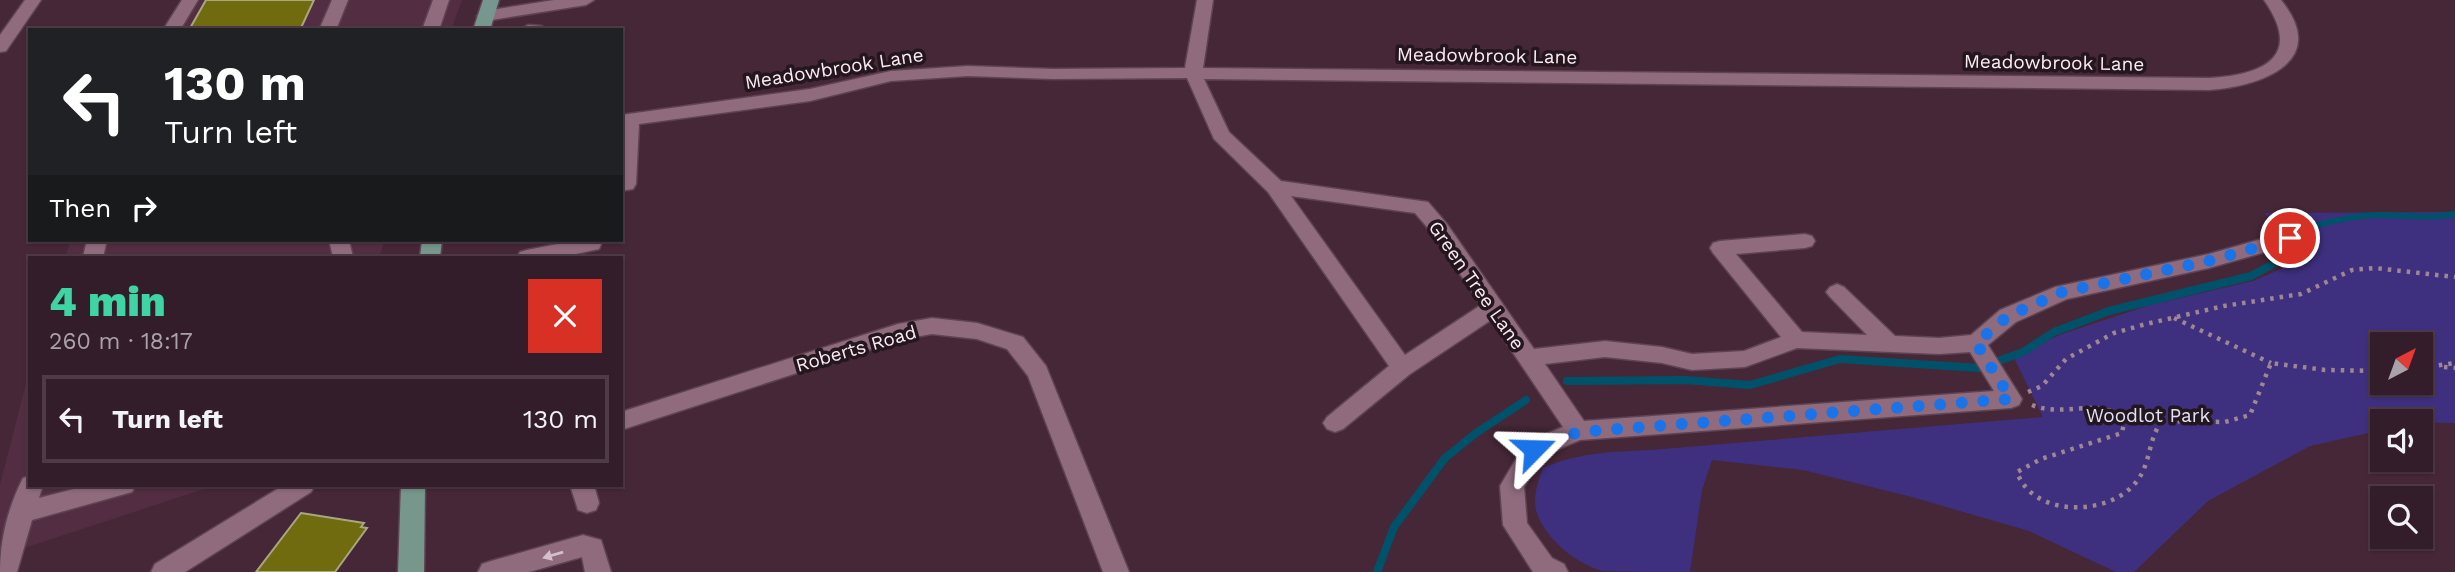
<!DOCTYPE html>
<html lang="en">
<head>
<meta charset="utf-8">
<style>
	:root { --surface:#341d2a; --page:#3c2632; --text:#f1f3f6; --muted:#a9a2a8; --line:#4e3b47; --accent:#3ed4a3 }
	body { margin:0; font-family:"Work Sans",sans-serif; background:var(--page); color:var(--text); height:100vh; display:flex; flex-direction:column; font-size:26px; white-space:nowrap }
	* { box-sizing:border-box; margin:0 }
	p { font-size:23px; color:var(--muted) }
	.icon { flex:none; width:38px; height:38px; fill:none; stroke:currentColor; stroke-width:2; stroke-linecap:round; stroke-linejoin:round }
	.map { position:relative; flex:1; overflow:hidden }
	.side { position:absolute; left:28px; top:256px; width:595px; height:231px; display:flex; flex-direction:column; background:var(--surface); border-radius:0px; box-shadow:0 2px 5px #0004,0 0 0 2px var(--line) }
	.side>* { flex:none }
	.hud { position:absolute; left:28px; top:28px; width:595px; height:214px; border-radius:0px; box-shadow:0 2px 5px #0004,0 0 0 2px var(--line); background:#202124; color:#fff; overflow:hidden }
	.needle { width:46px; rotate:41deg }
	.buttons { position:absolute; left:2370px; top:332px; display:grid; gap:14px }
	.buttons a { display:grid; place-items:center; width:63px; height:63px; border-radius:0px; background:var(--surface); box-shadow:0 2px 5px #0004,0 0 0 2px var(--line); font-size:35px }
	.pin { position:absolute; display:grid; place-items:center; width:60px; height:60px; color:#fff; margin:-30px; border:4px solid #fff; border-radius:50%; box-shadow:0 2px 7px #0007 }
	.me { position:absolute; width:77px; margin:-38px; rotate:68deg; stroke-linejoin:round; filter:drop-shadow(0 0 5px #0008) }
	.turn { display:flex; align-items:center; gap:24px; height:147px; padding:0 21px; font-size:32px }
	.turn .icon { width:91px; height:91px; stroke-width:2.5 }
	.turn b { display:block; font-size:49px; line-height:60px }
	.then { display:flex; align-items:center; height:66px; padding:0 21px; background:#0003; gap:14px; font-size:26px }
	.round { display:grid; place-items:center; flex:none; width:74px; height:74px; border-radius:0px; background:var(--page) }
	.summary { display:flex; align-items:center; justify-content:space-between; height:119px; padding:0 21px }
	h1 { font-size:42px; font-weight:800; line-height:52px; color:var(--accent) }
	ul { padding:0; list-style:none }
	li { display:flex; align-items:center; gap:21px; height:88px; margin:0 14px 10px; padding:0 7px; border:4px solid var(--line); border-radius:0px }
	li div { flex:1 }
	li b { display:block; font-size:26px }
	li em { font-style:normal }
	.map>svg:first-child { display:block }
	.built { fill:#532e43 }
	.green { fill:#3e307f; fill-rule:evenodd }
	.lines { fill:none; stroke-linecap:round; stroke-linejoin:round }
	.stream-far1 { stroke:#00526b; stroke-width:6 }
	.stream { stroke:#00526b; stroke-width:8 }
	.building { fill:#706b0e; stroke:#a8a780; stroke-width:2 }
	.minor-casing { stroke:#5e4453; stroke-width:3 }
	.major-casing { stroke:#5e4453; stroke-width:3 }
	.path { stroke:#9f8693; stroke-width:4.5; stroke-dasharray:3.5 6; stroke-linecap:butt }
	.minor { fill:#906b7e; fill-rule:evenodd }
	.major { fill:#77978c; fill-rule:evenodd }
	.oneway { fill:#d6becb }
	.route { stroke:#1a73e8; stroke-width:12; stroke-dasharray:0 21.6 }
	.labels { text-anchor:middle; stroke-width:7; stroke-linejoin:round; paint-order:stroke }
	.street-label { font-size:19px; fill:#fcebf4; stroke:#24161d }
	.park-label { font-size:19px; fill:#e0e0f8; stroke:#24161d }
</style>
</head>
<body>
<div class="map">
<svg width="2455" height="572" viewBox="0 0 2455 572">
	<rect width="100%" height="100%" fill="#462738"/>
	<path class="built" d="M181,0H462L451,30H166Z
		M71,240H385L379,257H65Z
		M30,368V485H216L0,556V485Z"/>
	<path class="green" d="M2455,212V423L2382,422V430L2310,446L2208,501L2134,572H2116L2029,531L1912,497L1803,470L1712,460L1702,490L1690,572C1668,572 1621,572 1602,571C1575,563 1544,538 1536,510C1533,496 1538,481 1543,468C1579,452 1613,452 1651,450L2043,417L2013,356L2062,334L2150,305L2253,281L2314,255L2264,213ZM2382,345H2420V383H2382Z"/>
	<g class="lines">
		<path class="stream-far1" d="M2285,257L2293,253L2308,228C2331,221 2354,215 2378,215C2404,215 2429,219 2455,214"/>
		<path class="stream" d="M1567,381L1686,380L1750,385L1840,359L1979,368L2023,352L2054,332L2109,311L2251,276L2288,256
			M1377,572L1394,527L1445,458L1476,433L1526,400"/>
	</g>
	<path class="building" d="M206,0H314L300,30H189Z
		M301,513L364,523L361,527L367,528L335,572H256Z"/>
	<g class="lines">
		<defs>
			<path id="minor" d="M25,0H41L6,51L0,52V35Z
				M182,0H198L180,30H163Z
				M332,0H348L336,30H319Z
				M433,0H449L439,30H422Z
				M554,0H594L586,5L485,21L477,16L485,11Z
				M1197,0H1213L1203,68L2209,78C2263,75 2304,57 2264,0H2281C2331,62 2261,86 2209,90L1204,79L1229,132L1281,181L1428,202L1447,224L1534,349L1605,341L1662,347L1692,354L1744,351L1781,337L1713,253L1710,248L1713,243L1720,241L1805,234L1812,236L1815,241L1812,246L1805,248L1736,254L1802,332L1867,335L1830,297L1826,292L1830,287L1837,284L1844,287L1895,336L1939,338L1971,335L2000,310L2055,287L2209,254L2290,231L2297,233L2300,238L2297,243L2209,268L2067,299L2016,322L1988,345L2022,399L2019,405L2011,408L1580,440L1542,456L1524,487L1527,523L1552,558L1564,564L1568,572H1533L1503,525L1500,486L1526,442L1563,427L1491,320L1410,374L1343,429L1335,432L1327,429L1323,423L1327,417L1389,366L1268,192L1214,139L1187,78L1053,79L968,76L891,81L810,101L639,124L636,184L633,189L621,191V115L810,89L891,71L968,66L1053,69L1185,68ZM1291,196L1415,213L1433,234L1481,305L1405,355ZM1797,348L1939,354L1970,352L1994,391L1584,421L1545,364L1605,357L1662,363L1692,370L1745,367Z
				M528,25L542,26L544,30H520Z
				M87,240H107L103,257H83Z
				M329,240H349L353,257H333Z
				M578,240H603L599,249L562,257H517L520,252L527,250Z
				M932,318L977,323L1023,337L1046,366L1129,572H1103L1028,376L1007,349L977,339L932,334L899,340L621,430V412L898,324Z
				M30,476V485H43L39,498L89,485H136L132,492L32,520L17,572H0C0,540 8,507 23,478Z
				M284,485H315L311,492L185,572H151L155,564Z
				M570,485H594L599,503L596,510L587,513L578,510Z
				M583,535L601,540L611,572H585L582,557L529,572H478L482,564L491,561Z"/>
			<path id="major" d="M483,0H499L490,30H473Z
				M422,240H442L440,257H420Z
				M401,485H425L424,572H398Z"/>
		</defs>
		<use href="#minor" class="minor-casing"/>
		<use href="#major" class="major-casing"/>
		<path class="path" d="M2174,318L2271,363
			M2444,367L2455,368
			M2420,368L2455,363
			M2028,392L2042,386L2066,359L2114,333L2146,324L2224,306L2301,294L2352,270L2375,268L2455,277
			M2032,405C2064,418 2096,397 2125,418L2122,433L2041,459L2017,472C2033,518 2110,517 2137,481C2151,463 2148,439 2162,421L2225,422L2250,415L2271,363L2325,370L2382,371"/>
		<use href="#minor" class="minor"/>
		<use href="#major" class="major"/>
	</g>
	<defs><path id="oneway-solid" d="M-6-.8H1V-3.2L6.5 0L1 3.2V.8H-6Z" transform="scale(1.75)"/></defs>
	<use class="oneway" href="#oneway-solid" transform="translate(553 555) rotate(164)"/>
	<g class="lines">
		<path class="route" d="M1534,449L1578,432L2011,399L1976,343L2008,316L2062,292L2209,261L2290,238"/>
	</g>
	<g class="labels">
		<g class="street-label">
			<text transform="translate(1487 55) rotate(1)" y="7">Meadowbrook Lane</text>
			<text transform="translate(2054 62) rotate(1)" y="7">Meadowbrook Lane</text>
			<text transform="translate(834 68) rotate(-9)" y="7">Meadowbrook Lane</text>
			<text transform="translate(1477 285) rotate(55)" y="7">Green Tree Lane</text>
			<text transform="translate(856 348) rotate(-16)" y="7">Roberts Road</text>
		</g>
		<g class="park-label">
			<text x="2148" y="422">Woodlot Park</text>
		</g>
	</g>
</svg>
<div class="buttons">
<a><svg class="needle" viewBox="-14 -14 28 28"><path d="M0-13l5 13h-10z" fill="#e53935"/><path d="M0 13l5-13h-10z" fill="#a9a2a8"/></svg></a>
<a><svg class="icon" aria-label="sound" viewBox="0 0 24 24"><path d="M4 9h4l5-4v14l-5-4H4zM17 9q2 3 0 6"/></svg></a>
<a><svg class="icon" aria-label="search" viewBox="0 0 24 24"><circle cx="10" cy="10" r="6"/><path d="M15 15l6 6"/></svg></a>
</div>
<div class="pin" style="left:2290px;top:238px;background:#d93025"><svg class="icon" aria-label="arrive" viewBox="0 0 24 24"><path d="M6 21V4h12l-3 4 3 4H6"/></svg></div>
<svg class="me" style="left:1534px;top:449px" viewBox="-20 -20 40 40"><path d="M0-17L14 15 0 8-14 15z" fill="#1a73e8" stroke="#fff" stroke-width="4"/></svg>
<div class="hud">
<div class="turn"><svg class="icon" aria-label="left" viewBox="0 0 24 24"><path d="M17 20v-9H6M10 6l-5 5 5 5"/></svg><div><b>130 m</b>Turn left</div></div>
<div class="then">Then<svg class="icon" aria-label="right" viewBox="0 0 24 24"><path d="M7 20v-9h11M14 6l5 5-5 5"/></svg></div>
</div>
<section class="side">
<div class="summary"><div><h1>4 min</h1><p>260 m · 18:17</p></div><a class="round" style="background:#d93025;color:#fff"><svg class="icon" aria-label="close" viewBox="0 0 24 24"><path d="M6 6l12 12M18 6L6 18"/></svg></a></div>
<ul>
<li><svg class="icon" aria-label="left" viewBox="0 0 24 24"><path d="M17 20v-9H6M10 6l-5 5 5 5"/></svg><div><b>Turn left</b></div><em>130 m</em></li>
</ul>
</section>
</div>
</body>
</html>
